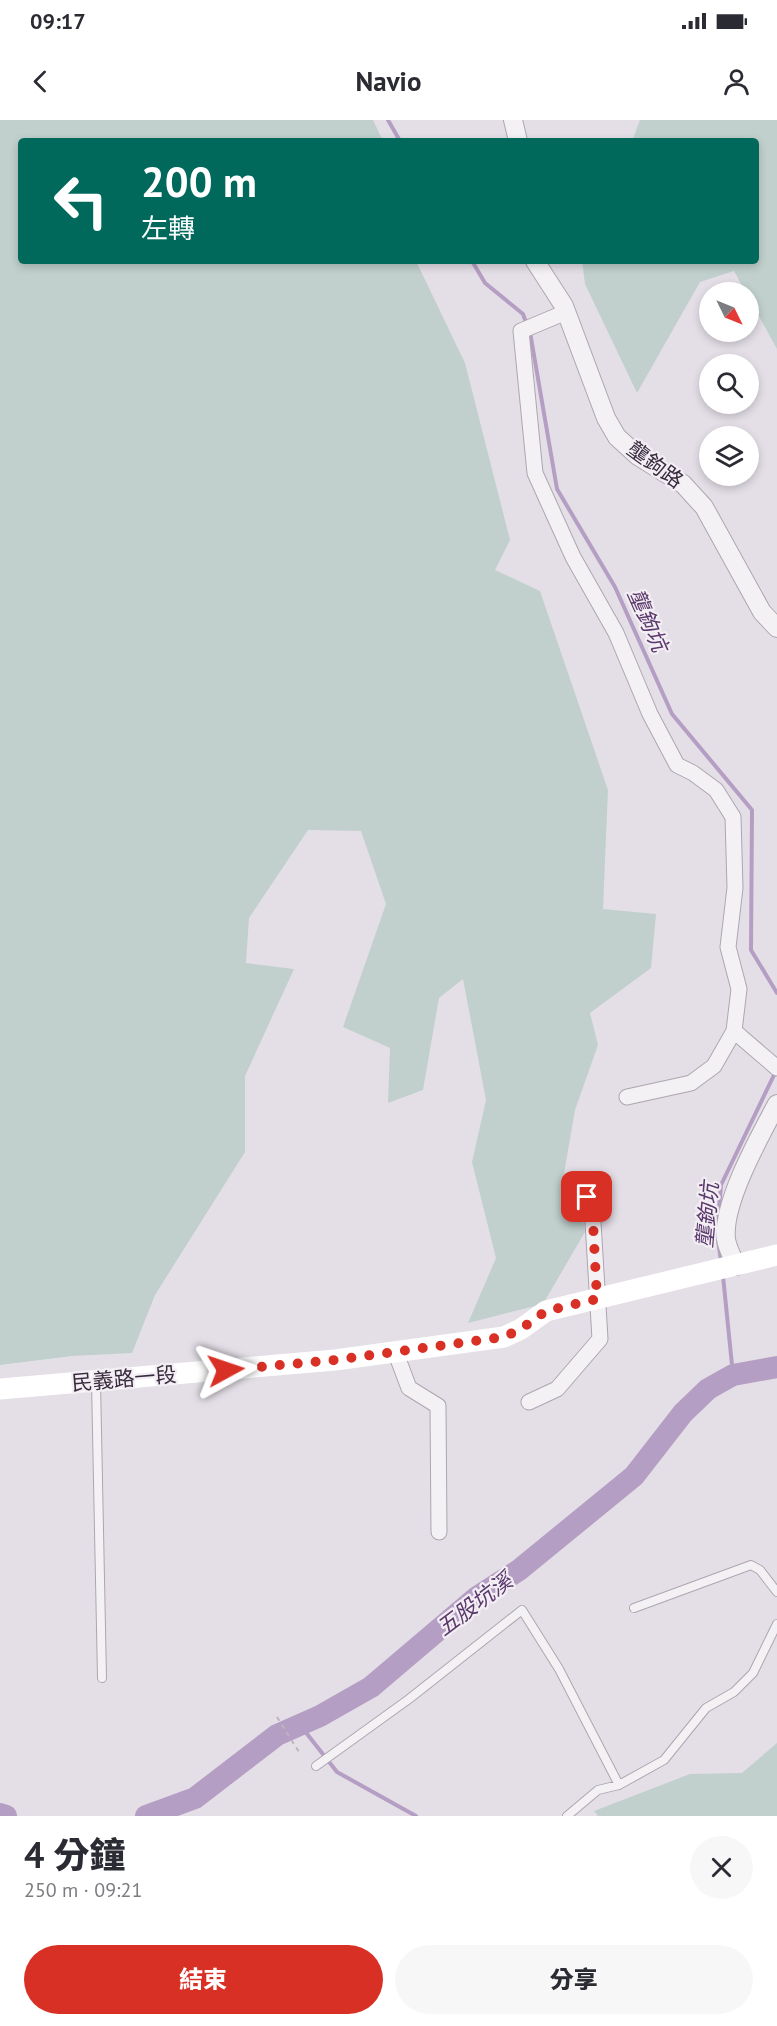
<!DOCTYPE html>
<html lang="zh-TW">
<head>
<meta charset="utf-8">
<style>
	:root { --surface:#fff; --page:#f7f7f7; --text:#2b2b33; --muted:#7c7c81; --accent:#d93025 }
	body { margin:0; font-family:"PT Sans","Noto Sans TC",sans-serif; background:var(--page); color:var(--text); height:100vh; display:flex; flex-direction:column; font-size:22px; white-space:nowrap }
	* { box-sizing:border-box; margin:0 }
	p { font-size:20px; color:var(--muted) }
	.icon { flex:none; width:33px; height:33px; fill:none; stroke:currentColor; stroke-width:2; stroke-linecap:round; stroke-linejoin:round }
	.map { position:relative; height:1696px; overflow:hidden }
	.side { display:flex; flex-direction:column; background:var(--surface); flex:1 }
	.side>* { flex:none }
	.guide { position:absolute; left:18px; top:18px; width:741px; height:126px; border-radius:6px; box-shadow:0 3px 9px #0003; background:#00695c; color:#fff; overflow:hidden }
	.needle { width:39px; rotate:133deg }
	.tools { position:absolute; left:699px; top:162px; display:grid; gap:12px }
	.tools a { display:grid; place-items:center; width:60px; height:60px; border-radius:50%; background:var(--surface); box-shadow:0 3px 9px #0003; font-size:30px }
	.pin { position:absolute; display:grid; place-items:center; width:51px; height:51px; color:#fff; margin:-26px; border-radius:12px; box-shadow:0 3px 9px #0006 }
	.me { position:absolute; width:66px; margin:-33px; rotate:85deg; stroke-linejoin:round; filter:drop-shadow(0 0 4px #0008) }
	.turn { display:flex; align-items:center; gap:21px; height:126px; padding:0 24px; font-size:27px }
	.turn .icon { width:78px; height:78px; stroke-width:2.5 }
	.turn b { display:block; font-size:42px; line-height:51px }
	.round { display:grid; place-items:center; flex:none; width:63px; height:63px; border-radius:32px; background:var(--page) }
	.headline { display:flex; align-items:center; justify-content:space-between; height:102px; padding:0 24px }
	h1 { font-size:36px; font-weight:800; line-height:45px }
	.action { display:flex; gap:12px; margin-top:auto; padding:12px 24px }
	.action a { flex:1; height:69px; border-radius:36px; background:var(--accent); color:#fff; font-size:24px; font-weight:800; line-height:69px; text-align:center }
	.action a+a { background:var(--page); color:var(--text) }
	.status { display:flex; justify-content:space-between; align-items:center; height:42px; padding:0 30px; background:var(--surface); direction:ltr }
	.status svg { height:16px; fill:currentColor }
	header { display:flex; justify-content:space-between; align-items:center; height:78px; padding:0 24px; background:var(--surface); font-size:27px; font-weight:800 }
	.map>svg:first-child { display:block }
	.green { fill:#c1d0cd }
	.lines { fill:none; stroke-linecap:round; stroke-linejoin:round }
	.stream { stroke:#b59ec3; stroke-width:4 }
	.river { stroke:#b59ec3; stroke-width:22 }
	.service-casing { stroke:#ada5b0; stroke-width:10 }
	.minor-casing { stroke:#ada5b0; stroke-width:17 }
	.tertiary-casing { stroke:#ada5b0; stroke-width:20 }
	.path { stroke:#bbb5be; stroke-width:2; stroke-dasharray:4.5 4.5; stroke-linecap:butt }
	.service { stroke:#f4f1f5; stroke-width:8 }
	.minor { stroke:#f4f1f5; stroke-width:15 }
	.tertiary { stroke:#f4f1f5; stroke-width:18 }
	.secondary { stroke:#fff; stroke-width:21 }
	.route { stroke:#d93025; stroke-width:10; stroke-dasharray:0 18 }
	.labels { text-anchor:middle; stroke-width:4.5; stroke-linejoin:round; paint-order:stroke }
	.street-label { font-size:21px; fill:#372a3c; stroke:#f2eef4 }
	.water-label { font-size:22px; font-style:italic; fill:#5a386b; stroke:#f2eef4 }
</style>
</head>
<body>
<div class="status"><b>09:17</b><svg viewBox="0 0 49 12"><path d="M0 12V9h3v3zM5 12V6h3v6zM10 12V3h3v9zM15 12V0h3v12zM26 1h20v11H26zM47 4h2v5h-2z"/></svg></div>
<header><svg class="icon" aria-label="back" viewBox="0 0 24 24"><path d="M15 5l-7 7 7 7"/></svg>Navio<svg class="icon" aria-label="person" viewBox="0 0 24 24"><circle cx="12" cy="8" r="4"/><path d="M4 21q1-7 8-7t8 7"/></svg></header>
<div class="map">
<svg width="777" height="1696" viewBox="0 0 777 1696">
	<rect width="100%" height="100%" fill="#e4dfe7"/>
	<path class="green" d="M0,0H373L383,21H21V141H416L465,243L510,420L495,450L540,471L608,670L603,789L656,794L651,848L590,893L598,925L575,990L561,1071L582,1094L585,1112L543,1184L468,1203L496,1138L472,1042L486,980L463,859L439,878L423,970L388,983L390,928L343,907L386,784L361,711L308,710L249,798L246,843L294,849L245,956V1032L155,1175L132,1233L72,1236L0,1245Z
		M640,0H777V229L734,151L700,162L637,273L585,164L582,141H756V21H632Z
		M777,1623V1696H598L594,1691L690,1654L742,1653Z"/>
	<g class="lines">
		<path class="stream" d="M388,0L400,21
			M472,141L485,163L523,194L527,205
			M530,212L557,369L615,467L672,594L752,690L751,830L777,873
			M718,1101L721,1065L775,953
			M717,1111L721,1142
			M723,1156L733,1255
			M300,1605L337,1652L416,1696"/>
		<path class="river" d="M0,1694L6,1696
			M146,1696L195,1678L277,1615L320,1596L371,1567L477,1477L519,1450L634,1356L683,1293L708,1269L733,1255L777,1247"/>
		<defs>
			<path id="service" d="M96,1262L102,1558
				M634,1488L751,1445L760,1450L777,1472
				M316,1646L409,1579L522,1490L559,1549L619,1665
				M567,1696L598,1670L619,1665L664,1640L706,1588L734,1572L753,1553L777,1504"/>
			<path id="minor" d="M566,192L521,211L535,353L573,437L616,513L650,594L677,645L693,653L716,670L733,697L735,768L728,827L739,869L734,911L777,948
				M627,977L691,963L714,946L734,911
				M395,1231L409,1268L438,1286L439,1412
				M529,1282L557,1269L600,1219L593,1102L587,1077"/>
			<path id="tertiary" d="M513,0L518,21
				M535,141L564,186L606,298L617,317L638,336L683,364L704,387L762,492L777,508
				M736,1146C733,1137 727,1128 726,1119C722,1083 760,1016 777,984"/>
		</defs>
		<use href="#service" class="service-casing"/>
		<use href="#minor" class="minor-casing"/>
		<use href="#tertiary" class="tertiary-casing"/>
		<path class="path" d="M277,1597L299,1632"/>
		<use href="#service" class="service"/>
		<use href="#minor" class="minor"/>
		<use href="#tertiary" class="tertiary"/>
		<path class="secondary" d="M0,1269L335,1240L504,1217L521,1209L546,1191L777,1135"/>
	</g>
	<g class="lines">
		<path class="route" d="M226,1250L335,1240L504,1217L521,1209L546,1191L597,1179L593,1102L587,1077"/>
	</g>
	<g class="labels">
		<g class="street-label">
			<text transform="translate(655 345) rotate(36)" y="7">壟鉤路</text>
			<text transform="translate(124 1259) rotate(-5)" y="7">民義路一段</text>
		</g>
		<g class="water-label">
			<text transform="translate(648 500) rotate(66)" y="8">壟鉤坑</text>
			<text transform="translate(707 1095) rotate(-85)" y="8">壟鉤坑</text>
			<text transform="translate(474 1484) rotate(-37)" y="8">五股坑溪</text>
		</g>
	</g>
</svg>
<div class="tools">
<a><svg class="needle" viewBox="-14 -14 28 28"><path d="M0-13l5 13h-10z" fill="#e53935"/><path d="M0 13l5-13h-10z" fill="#7c7c81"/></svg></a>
<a><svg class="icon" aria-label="search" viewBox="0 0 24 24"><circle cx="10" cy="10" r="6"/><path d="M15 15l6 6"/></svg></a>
<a><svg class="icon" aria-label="layers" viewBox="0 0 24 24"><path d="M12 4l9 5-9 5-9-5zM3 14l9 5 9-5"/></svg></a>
</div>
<div class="pin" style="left:587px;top:1077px;background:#d93025"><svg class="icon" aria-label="arrive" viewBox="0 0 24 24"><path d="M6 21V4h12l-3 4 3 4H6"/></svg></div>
<svg class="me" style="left:226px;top:1250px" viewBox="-20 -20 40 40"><path d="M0-17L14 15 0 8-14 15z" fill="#d93025" stroke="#fff" stroke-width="4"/></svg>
<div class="guide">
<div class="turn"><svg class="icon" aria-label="left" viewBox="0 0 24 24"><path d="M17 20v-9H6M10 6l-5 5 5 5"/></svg><div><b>200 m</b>左轉</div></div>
</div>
</div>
<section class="side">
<div class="headline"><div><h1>4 分鐘</h1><p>250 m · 09:21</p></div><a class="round"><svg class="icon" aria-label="close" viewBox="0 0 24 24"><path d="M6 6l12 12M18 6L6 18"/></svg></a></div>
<div class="action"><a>結束</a><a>分享</a></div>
</section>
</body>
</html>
